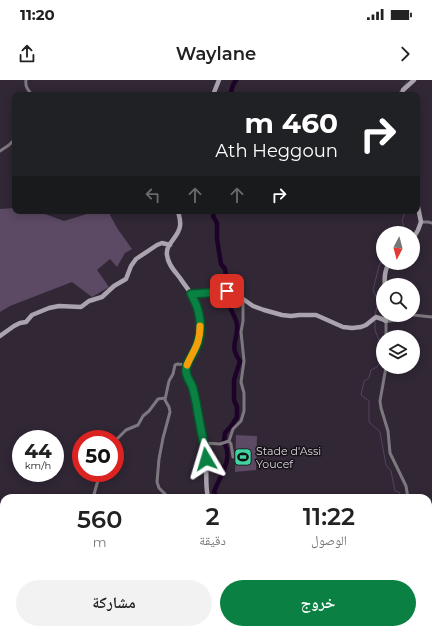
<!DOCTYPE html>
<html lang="ar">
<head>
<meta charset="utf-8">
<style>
	:root { --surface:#fff; --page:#f2f2f2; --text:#222; --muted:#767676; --accent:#0b8043 }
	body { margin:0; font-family:Montserrat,"Noto Naskh Arabic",sans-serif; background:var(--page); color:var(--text); direction:rtl; height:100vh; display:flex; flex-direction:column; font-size:15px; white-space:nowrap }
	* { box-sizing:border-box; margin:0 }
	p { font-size:13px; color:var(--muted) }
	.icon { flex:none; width:22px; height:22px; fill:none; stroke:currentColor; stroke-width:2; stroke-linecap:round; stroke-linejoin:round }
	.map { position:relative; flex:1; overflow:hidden; direction:ltr }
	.sheet { position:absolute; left:0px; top:414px; width:432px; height:140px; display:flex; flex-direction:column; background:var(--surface); border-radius:12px 12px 0 0; box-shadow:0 2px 10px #0003; direction:rtl }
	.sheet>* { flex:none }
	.guide { position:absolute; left:12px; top:12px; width:408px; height:122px; border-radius:8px; box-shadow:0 2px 10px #0003; direction:rtl; background:#202124; color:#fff; overflow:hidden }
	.needle { width:26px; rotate:186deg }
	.controls { position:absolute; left:376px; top:146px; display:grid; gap:8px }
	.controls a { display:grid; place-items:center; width:44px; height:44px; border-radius:50%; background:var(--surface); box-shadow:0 2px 10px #0003; font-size:20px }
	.speed { position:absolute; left:12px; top:350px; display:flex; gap:8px; font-size:20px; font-weight:700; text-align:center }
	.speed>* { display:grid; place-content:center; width:52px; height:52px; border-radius:50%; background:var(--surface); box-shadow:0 2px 10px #0003; line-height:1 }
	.speed small { font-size:10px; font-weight:400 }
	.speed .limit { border:6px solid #d22; background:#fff; color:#111 }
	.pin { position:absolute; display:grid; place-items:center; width:34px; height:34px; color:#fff; margin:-17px; border-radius:8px; box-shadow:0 2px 6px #0006 }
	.me { position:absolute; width:44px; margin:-22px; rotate:353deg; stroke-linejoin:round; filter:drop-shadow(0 0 3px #0008) }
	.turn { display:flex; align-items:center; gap:14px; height:84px; padding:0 16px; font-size:18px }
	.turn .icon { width:52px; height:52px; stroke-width:2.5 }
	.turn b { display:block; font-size:28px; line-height:34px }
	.lanes { display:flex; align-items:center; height:38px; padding:0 16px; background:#0003; justify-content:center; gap:20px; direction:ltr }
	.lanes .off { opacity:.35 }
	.eta { display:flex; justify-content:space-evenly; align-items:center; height:68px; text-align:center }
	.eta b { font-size:24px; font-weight:600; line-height:28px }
	.cta { display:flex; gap:8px; margin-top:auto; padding:8px 16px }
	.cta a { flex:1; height:46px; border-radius:24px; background:var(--accent); color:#fff; font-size:16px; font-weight:600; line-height:46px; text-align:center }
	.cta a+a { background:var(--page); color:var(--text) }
	.status { display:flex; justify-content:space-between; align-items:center; height:28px; padding:0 20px; background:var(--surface); direction:ltr }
	.status svg { height:11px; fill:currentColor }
	header { display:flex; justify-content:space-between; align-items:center; height:52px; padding:0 16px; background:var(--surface); font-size:18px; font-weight:600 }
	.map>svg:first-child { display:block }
	.green { fill:#5c4964 }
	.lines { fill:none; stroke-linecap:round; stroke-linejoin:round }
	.stream { stroke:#57435f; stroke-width:1 }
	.river { stroke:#1e0328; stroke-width:4.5 }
	.street { stroke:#7d787f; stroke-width:3 }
	.secondary { stroke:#aba3ae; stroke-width:4.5 }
	.route-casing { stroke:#07532c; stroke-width:10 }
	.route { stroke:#0b8043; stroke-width:7 }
	.slow { stroke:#f59e0b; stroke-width:7 }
	.labels { text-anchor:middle; stroke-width:3; stroke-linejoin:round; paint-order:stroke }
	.poi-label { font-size:11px; fill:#ddd7e0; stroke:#161218; text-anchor:start }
</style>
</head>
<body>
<div class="status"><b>11:20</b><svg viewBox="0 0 49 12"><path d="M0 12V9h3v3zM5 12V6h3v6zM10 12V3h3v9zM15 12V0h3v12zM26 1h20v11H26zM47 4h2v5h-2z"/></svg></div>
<header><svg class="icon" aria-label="forward" viewBox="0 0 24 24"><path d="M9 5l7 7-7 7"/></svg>Waylane<svg class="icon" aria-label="share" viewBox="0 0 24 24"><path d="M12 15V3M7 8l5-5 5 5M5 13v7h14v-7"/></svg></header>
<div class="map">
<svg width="432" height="554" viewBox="0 0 432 554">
	<rect width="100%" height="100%" fill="#312735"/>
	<path class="green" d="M15,128V131H37L64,141L96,131H108L117,148L132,169L125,173L117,187L110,179L97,190L109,207L92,217L72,202L10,226L0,232V129Z
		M236,355L257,356L256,390L235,392Z"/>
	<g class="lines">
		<path class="stream" d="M403,7L408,0
			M399,15V12L401,10
			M405,131L402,141L406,153
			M375,236L378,221L373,210L379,186L383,177
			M375,241V250L381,265L380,282L377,287L371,290L369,298L364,301L361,315L369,321V342L380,352L386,385L391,391L395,411L399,412L402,418
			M399,554L400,550"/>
		<path class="river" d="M230,15L233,5L236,0
			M215,131L213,136L217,143V159L221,184L225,189L228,208
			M224,361L225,353L232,345L237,337V327L234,320V300L240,281C228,265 239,260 237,244C236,239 232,232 230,227L234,221L230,212
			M218,418L214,412C219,397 233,381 225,364
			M237,550L239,554"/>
		<path class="street" d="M26,0C25,7 28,10 32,15
			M0,71L9,65L15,59
			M421,142H428L432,143
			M413,235L432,237
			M386,257V241C395,242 403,236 412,235
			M386,287L380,321L381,328L388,351L390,373L406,406L408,418
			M115,361L126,350L138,345L143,336L149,331L158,319L165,318
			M204,363L220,364L229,361
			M233,377L231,364L229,361L233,349L241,341L244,331V313L241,302L244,281L241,252L243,241V219
			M93,418L100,393
			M167,418L166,415L159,408L157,402L159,379L163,358L170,332L169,327L165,320L166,315L169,301L173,294L175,285L177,284L187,285
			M403,550V554
			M86,554V550"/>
		<path class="secondary" d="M213,15L219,0
			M402,15L403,10L414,0
			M178,131C179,136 181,141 180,146C179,157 165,164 167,175C168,186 177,193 182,201C190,211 197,223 199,236C202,248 200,261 194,271C191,277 186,283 186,291C186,296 190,300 192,304C193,307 193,310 194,313C198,335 204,357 206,379C207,393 205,404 208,418
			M413,159L418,150L421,142L417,122
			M385,205C384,197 385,190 389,183
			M191,214L222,212L231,209L235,211L243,219L253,226L264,230L282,235L291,236L299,235H316L343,247L352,248L361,247L366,245L376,237L382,239L386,241V235
			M0,256L14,246L20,243L26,242L32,235L49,228L59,226L81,227L89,221L102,217L114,206L126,199L131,186L136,179L157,165L162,163L170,165
			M229,554V550"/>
	</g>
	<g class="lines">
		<defs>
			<path id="route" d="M206,379C204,364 201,349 198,334C197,326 195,317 193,309C192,303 185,297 186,289C187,282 192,276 195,270C204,252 201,231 191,214L222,212L227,211"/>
		</defs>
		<use href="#route" class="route-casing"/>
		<use href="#route" class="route"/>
		<path class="slow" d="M187,285C194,269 200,264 200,246"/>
	</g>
	<defs>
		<symbol id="stadium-square" viewBox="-11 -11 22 22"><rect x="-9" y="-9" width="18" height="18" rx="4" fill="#41d4a1" stroke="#161218"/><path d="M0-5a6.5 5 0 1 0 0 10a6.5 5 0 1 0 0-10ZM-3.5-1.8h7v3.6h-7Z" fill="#111"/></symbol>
	</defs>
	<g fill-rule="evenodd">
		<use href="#stadium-square" x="233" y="367" width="20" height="20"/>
	</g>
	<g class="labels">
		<g class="poi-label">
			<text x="256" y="375">Stade d'Assi<tspan x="256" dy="13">Youcef</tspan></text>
		</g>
	</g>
</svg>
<div class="controls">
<a><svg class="needle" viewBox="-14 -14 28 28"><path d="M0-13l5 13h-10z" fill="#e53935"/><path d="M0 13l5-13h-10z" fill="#767676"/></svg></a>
<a><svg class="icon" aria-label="search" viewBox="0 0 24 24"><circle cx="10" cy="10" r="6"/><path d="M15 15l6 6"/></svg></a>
<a><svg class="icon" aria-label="layers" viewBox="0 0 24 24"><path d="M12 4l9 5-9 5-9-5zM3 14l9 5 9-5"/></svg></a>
</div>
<div class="speed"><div>44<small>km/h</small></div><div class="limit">50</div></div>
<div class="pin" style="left:227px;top:211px;background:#d93025"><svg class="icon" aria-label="arrive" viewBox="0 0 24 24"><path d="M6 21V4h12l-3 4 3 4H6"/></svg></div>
<svg class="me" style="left:206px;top:379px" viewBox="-20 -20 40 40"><path d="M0-17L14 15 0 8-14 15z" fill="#0b8043" stroke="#fff" stroke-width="4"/></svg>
<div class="guide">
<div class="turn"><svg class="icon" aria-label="right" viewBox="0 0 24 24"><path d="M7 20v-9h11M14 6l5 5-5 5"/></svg><div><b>460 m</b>Ath Heggoun</div></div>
<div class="lanes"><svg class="icon off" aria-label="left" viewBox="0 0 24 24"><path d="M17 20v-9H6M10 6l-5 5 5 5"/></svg><svg class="icon off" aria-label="ahead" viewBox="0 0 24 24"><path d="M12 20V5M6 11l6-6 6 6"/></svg><svg class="icon off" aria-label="ahead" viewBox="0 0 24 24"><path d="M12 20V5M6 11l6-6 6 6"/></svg><svg class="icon" aria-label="right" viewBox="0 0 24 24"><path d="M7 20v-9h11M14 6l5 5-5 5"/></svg></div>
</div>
<section class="sheet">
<div class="eta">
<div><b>11:22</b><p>الوصول</p></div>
<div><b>2</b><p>دقيقة</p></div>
<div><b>560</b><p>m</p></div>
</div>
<div class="cta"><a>خروج</a><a>مشاركة</a></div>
</section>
</div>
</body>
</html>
